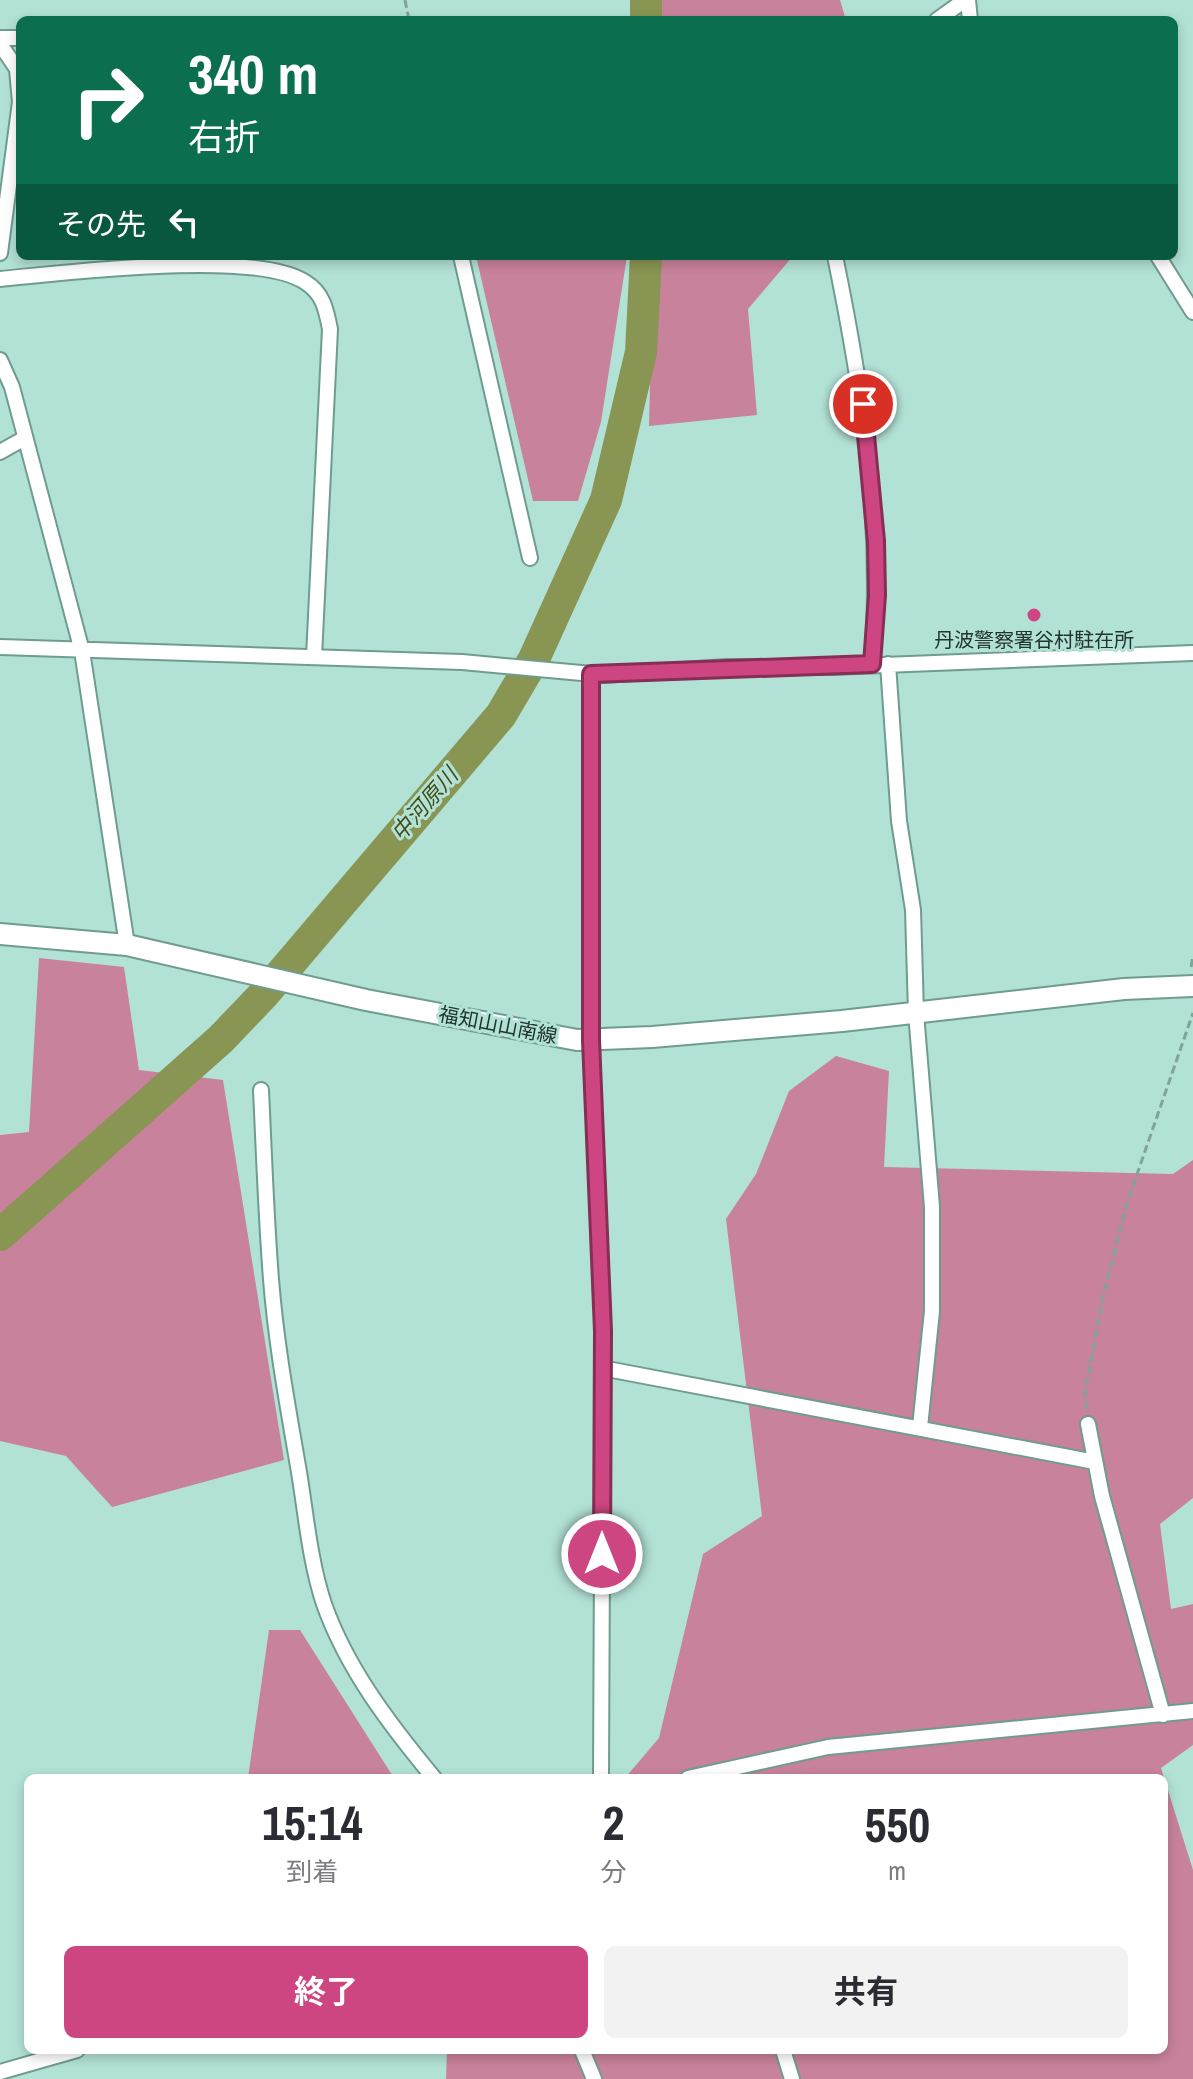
<!DOCTYPE html>
<html lang="ja">
<head>
<meta charset="utf-8">
<style>
	:root { --surface:#fff; --page:#f2f2f3; --text:#2b2b33; --muted:#7c7c81; --accent:#ce4681 }
	body { margin:0; font-family:"Archivo Narrow","Noto Sans JP",sans-serif; background:var(--page); color:var(--text); height:100vh; display:flex; flex-direction:column; font-size:30px; white-space:nowrap }
	* { box-sizing:border-box; margin:0 }
	p { font-size:26px; color:var(--muted) }
	.icon { flex:none; width:44px; height:44px; fill:none; stroke:currentColor; stroke-width:2; stroke-linecap:round; stroke-linejoin:round }
	.map { position:relative; flex:1; overflow:hidden }
	.details { position:absolute; left:24px; top:1774px; width:1144px; height:280px; display:flex; flex-direction:column; background:var(--surface); border-radius:12px; box-shadow:0 4px 12px #0003 }
	.details>* { flex:none }
	.hud { position:absolute; left:16px; top:16px; width:1162px; height:244px; border-radius:12px; box-shadow:0 4px 12px #0003; background:#0b6e4f; color:#fff; overflow:hidden }
	.pin { position:absolute; display:grid; place-items:center; width:68px; height:68px; color:#fff; margin:-34px; border:4px solid #fff; border-radius:50%; box-shadow:0 2px 8px #0007 }
	.me { position:absolute; width:88px; margin:-44px; rotate:0deg; stroke-linejoin:round; filter:drop-shadow(0 0 6px #0008) }
	.turn { display:flex; align-items:center; gap:28px; height:168px; padding:0 40px; font-size:36px }
	.turn .icon { width:104px; height:104px; stroke-width:2.5 }
	.turn b { display:block; font-size:56px; line-height:68px }
	.then { display:flex; align-items:center; height:76px; padding:0 40px; background:#0003; gap:16px; font-size:30px }
	.eta { display:flex; justify-content:space-evenly; align-items:center; height:136px; text-align:center }
	.eta b { font-size:48px; font-weight:700; line-height:56px }
	.primary-button { display:flex; gap:16px; margin-top:auto; padding:16px 40px }
	.primary-button a { flex:1; height:92px; border-radius:12px; background:var(--accent); color:#fff; font-size:32px; font-weight:700; line-height:92px; text-align:center }
	.primary-button a+a { background:var(--page); color:var(--text) }
	.map>svg:first-child { display:block }
	.forest { fill:#c9829b }
	.lines { fill:none; stroke-linecap:round; stroke-linejoin:round }
	.river { stroke:#899552; stroke-width:32 }
	.minor-casing { stroke:#6f9c90; stroke-width:18 }
	.secondary-casing { stroke:#6f9c90; stroke-width:24 }
	.path { stroke:#7fa49a; stroke-width:3; stroke-dasharray:8 4; stroke-linecap:butt }
	.minor { stroke:#fff; stroke-width:14 }
	.secondary { stroke:#fff; stroke-width:20 }
	.route-casing { stroke:#862e54; stroke-width:20 }
	.route { stroke:#ce4681; stroke-width:14 }
	.poi-dot { fill:#ce4681; stroke:#b2e1d5; stroke-width:3 }
	.labels { text-anchor:middle; stroke-width:6; stroke-linejoin:round; paint-order:stroke }
	.poi-label { font-size:20px; fill:#21342f; stroke:#b2e1d5 }
	.street-label { font-size:20px; fill:#21342f; stroke:#b2e1d5 }
	.water-label { font-size:22px; font-style:italic; fill:#444c19; stroke:#b2e1d5 }
</style>
</head>
<body>
<div class="map">
<svg width="1193" height="2079" viewBox="0 0 1193 2079">
	<rect width="100%" height="100%" fill="#b2e1d5"/>
	<path class="forest" d="M659,0H840L846,20H658Z
		M476,256H627L601,422L578,501H533Z
		M653,256H793L748,309L757,415L649,426Z
		M39,958L124,967L139,1070L223,1080L284,1460L112,1507L66,1456L0,1441V1135L29,1132Z
		M836,1056L889,1071L884,1167L1173,1174L1193,1160V1498L1160,1524L1171,1609L1193,1604V1745L1161,1768L1193,1870V2079H446L447,2050H1164V1778H625L659,1738L703,1554L762,1516L726,1219L756,1174L789,1091Z
		M269,1630H300L394,1778H248Z"/>
	<g class="lines">
		<path class="river" d="M646,0V20
			M0,1235L221,1039L264,994L501,715L534,659L606,500L641,352L646,256"/>
		<defs>
			<path id="minor" d="M968,0L970,20
				M937,20L965,0
				M0,38H20
				M0,44L17,69L20,102L0,253
				M461,256L530,558
				M835,256C863,392 883,525 872,664
				M1158,256L1193,312
				M0,279C64,273 255,249 305,282C323,293 326,309 330,329L314,657
				M0,360L12,387L82,651L127,945
				M0,452L25,438
				M0,647L462,662L603,675L727,667H832L1193,653
				M888,664L899,821L913,910L916,1013L932,1207V1311L920,1427
				M591,674V1040L603,1331L601,1778
				M261,1090C264,1153 266,1216 271,1279C276,1344 288,1408 299,1472C306,1515 310,1562 324,1604C347,1669 390,1725 434,1778
				M602,1368L1095,1462
				M1088,1424L1102,1496L1163,1715
				M688,1778L828,1747L1193,1711
				M582,2050L594,2079
				M783,2050L792,2079
				M0,2072L77,2050"/>
			<path id="secondary" d="M0,934L127,945L366,1000L577,1040L652,1037L842,1021L1124,989L1193,986"/>
		</defs>
		<use href="#minor" class="minor-casing"/>
		<use href="#secondary" class="secondary-casing"/>
		<path class="path" d="M405,0L409,20
			M1191,967L1193,956
			M1087,1409L1085,1393L1103,1296L1127,1203L1193,1013"/>
		<use href="#minor" class="minor"/>
		<use href="#secondary" class="secondary"/>
	</g>
	<g class="lines">
		<defs>
			<path id="route" d="M602,1554L603,1331L591,1040V674L872,664L877,595L876,541L863,404"/>
		</defs>
		<use href="#route" class="route-casing"/>
		<use href="#route" class="route"/>
	</g>
	<circle class="poi-dot" cx="1034" cy="615" r="8"/>
	<g class="labels">
		<g class="poi-label">
			<text x="1034" y="647">丹波警察署谷村駐在所</text>
		</g>
		<g class="street-label">
			<text transform="translate(498 1025) rotate(11)" y="7">福知山山南線</text>
		</g>
		<g class="water-label">
			<text transform="translate(424 804) rotate(-49)" y="8">中河原川</text>
		</g>
	</g>
</svg>
<div class="pin" style="left:863px;top:404px;background:#d93025"><svg class="icon" aria-label="arrive" viewBox="0 0 24 24"><path d="M6 21V4h12l-3 4 3 4H6"/></svg></div>
<svg class="me" style="left:602px;top:1554px" viewBox="-20 -20 40 40"><circle r="17" fill="#ce4681" stroke="#fff" stroke-width="3"/><path d="M0-11L8 9 0 5-8 9z" fill="#fff"/></svg>
<div class="hud">
<div class="turn"><svg class="icon" aria-label="right" viewBox="0 0 24 24"><path d="M7 20v-9h11M14 6l5 5-5 5"/></svg><div><b>340 m</b>右折</div></div>
<div class="then">その先<svg class="icon" aria-label="left" viewBox="0 0 24 24"><path d="M17 20v-9H6M10 6l-5 5 5 5"/></svg></div>
</div>
<section class="details">
<div class="eta">
<div><b>15:14</b><p>到着</p></div>
<div><b>2</b><p>分</p></div>
<div><b>550</b><p>m</p></div>
</div>
<div class="primary-button"><a>終了</a><a>共有</a></div>
</section>
</div>
</body>
</html>
